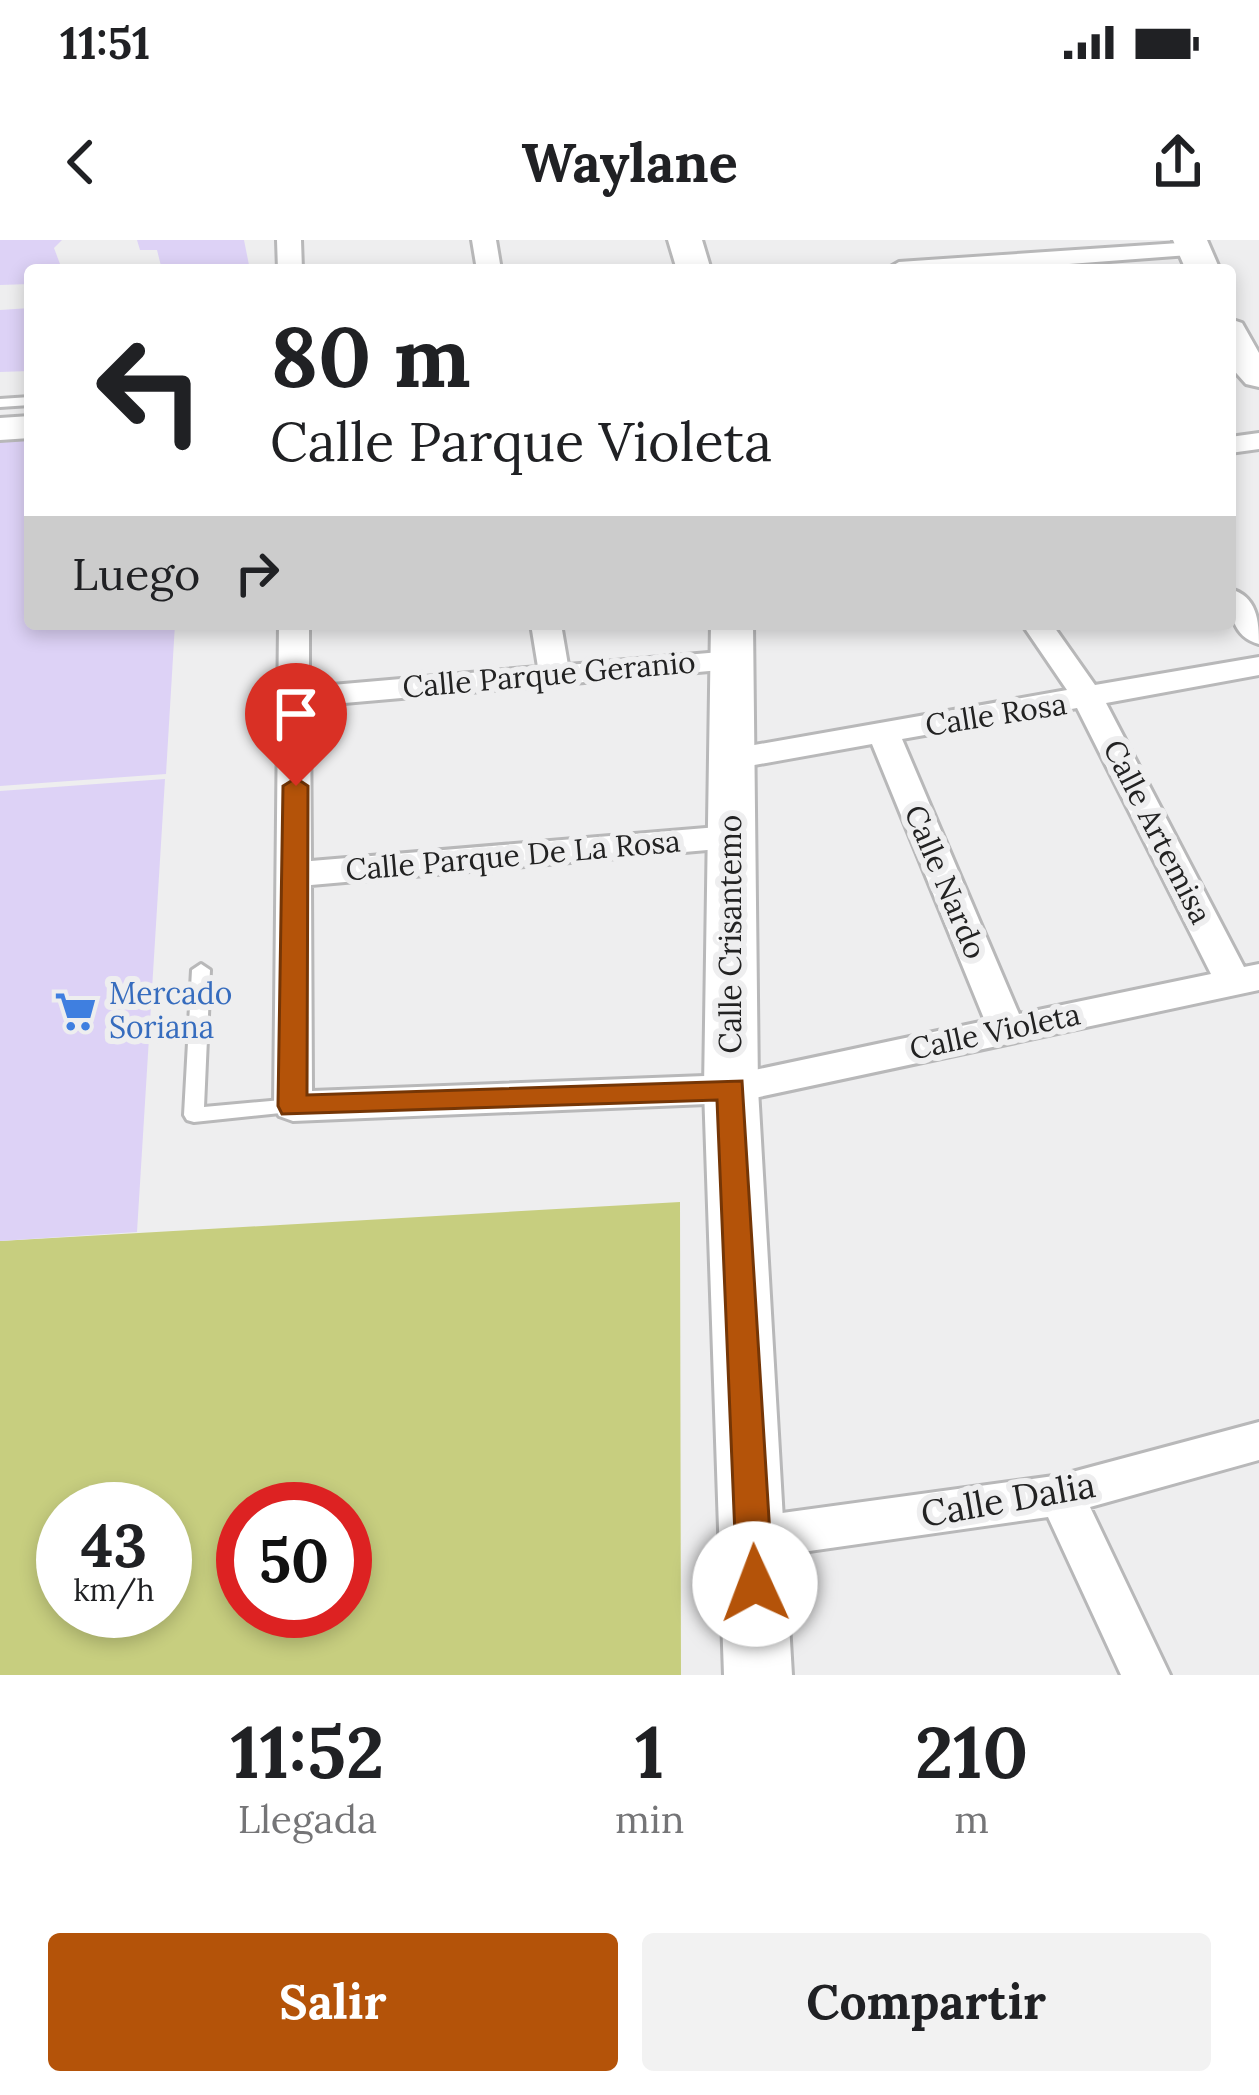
<!DOCTYPE html>
<html lang="es">
<head>
<meta charset="utf-8">
<style>
	:root { --surface:#fff; --page:#f2f2f2; --text:#202124; --muted:#757577; --accent:#b45309 }
	body { margin:0; font-family:Lora,serif; background:var(--page); color:var(--text); height:100vh; display:flex; flex-direction:column; font-size:45px; white-space:nowrap }
	* { box-sizing:border-box; margin:0 }
	p { font-size:39px; color:var(--muted) }
	.icon { flex:none; width:66px; height:66px; fill:none; stroke:currentColor; stroke-width:2; stroke-linecap:round; stroke-linejoin:round }
	.map { position:relative; height:1435px; overflow:hidden }
	.drawer { display:flex; flex-direction:column; background:var(--surface); flex:1 }
	.drawer>* { flex:none }
	.banner { position:absolute; left:24px; top:24px; width:1212px; height:366px; border-radius:12px; box-shadow:0 6px 18px #0003; background:#fff; color:var(--text); overflow:hidden }
	.speed { position:absolute; left:36px; top:1242px; display:flex; gap:24px; font-size:60px; font-weight:700; text-align:center }
	.speed>* { display:grid; place-content:center; width:156px; height:156px; border-radius:50%; background:var(--surface); box-shadow:0 6px 18px #0003; line-height:1 }
	.speed small { font-size:30px; font-weight:400 }
	.speed .limit { border:18px solid #d22; background:#fff; color:#111 }
	.pin { position:absolute; display:grid; place-items:center; width:102px; height:102px; color:#fff; margin:-123px -51px; border-radius:50% 50% 50% 0; rotate:-45deg; box-shadow:0 0 12px #0007 }
	.pin .icon { rotate:45deg }
	.me { position:absolute; width:132px; margin:-66px; rotate:358deg; stroke-linejoin:round; filter:drop-shadow(0 0 9px #0008) }
	.turn { display:flex; align-items:center; gap:42px; height:252px; padding:0 48px; font-size:54px }
	.turn .icon { width:156px; height:156px; stroke-width:2.5 }
	.turn b { display:block; font-size:84px; line-height:102px }
	.then { display:flex; align-items:center; height:114px; padding:0 48px; background:#0003; gap:24px; font-size:45px }
	.eta { display:flex; justify-content:space-evenly; align-items:center; height:204px; text-align:center }
	.eta b { font-size:72px; font-weight:700; line-height:84px }
	.action { display:flex; gap:24px; margin-top:auto; padding:24px 48px }
	.action a { flex:1; height:138px; border-radius:12px; background:var(--accent); color:#fff; font-size:48px; font-weight:700; line-height:138px; text-align:center }
	.action a+a { background:var(--page); color:var(--text) }
	.status { display:flex; justify-content:space-between; align-items:center; height:84px; padding:0 60px; background:var(--surface); direction:ltr }
	.status svg { height:33px; fill:currentColor }
	header { display:flex; justify-content:space-between; align-items:center; height:156px; padding:0 48px; background:var(--surface); font-size:54px; font-weight:700 }
	.map>svg:first-child { display:block }
	.green { fill:#c7ce7f; fill-rule:evenodd }
	.building { fill:#ddd2f6 }
	.lines { fill:none; stroke-linecap:round; stroke-linejoin:round }
	.service-casing { stroke:#b8b8b9; stroke-width:6 }
	.minor-casing { stroke:#b8b8b9; stroke-width:6 }
	.secondary-casing { stroke:#b8b8b9; stroke-width:6 }
	.service { fill:#fff; fill-rule:evenodd }
	.minor { fill:#fff; fill-rule:evenodd }
	.secondary { fill:#fff; fill-rule:evenodd }
	.route { fill:#b45309; stroke:#753606; stroke-width:3 }
	.labels { text-anchor:middle; stroke-width:12; stroke-linejoin:round; paint-order:stroke }
	.street-label { font-size:30px; fill:#222; stroke:#eeeeef }
	.shop-label { font-size:30px; fill:#366cbe; stroke:#eeeeef; text-anchor:start }
	.near-street-label { font-size:36px; fill:#222; stroke:#eeeeef }
</style>
</head>
<body>
<div class="status"><b>11:51</b><svg viewBox="0 0 49 12"><path d="M0 12V9h3v3zM5 12V6h3v6zM10 12V3h3v9zM15 12V0h3v12zM26 1h20v11H26zM47 4h2v5h-2z"/></svg></div>
<header><svg class="icon" aria-label="back" viewBox="0 0 24 24"><path d="M15 5l-7 7 7 7"/></svg>Waylane<svg class="icon" aria-label="share" viewBox="0 0 24 24"><path d="M12 15V3M7 8l5-5 5 5M5 13v7h14v-7"/></svg></header>
<div class="map">
<svg width="1259" height="1435" viewBox="0 0 1259 1435">
	<rect width="100%" height="100%" fill="#eeeeef"/>
	<path class="green" d="M680,962L681,1435H0V1001ZM63,1269H165V1371H63ZM243,1269H345V1371H243Z"/>
	<path class="building" d="M0,0H62L54,8L60,24L30,30V44L0,45Z
		M137,0H244L250,30H162L157,10H140Z
		M30,68V131L0,132V70Z
		M30,195V384H175L166,534L0,546V197Z
		M165,539L137,992L0,1001V551Z"/>
	<g class="lines">
		<defs>
			<path id="service" d="M30,157V165L0,167V159Z
				M201,724L210,730L204,867L293,859L300,861L303,866L300,871L194,882L187,880L184,875L192,730Z"/>
			<path id="minor" d="M277,0H301L302,30H278Z
				M472,0H496L501,30H477Z
				M1194,2L1202,4V14L989,30L887,29L899,22Z
				M1259,193V209L1230,213V197Z
				M1230,349C1257,356 1259,381 1259,404C1232,397 1230,372 1230,349Z
				M279,384H309V447L538,427L531,384H561L568,425L732,411L747,420L732,429L310,466L311,621L730,586L747,597L730,608L311,645L312,851L731,835L985,781L872,504L732,529L716,519L732,509L1067,450L1022,384H1052L1095,445L1259,417V435L1106,463L1244,727L1259,724V750L731,863L293,881L279,876L274,866ZM1077,468L1211,734L1019,774L902,499Z
				M1259,1182V1220L1090,1267L1170,1435H1121L1048,1277L753,1319L737,1313L730,1298L737,1283L753,1277L1061,1235Z"/>
			<path id="secondary" d="M668,0H702L711,30H677Z
				M1173,0H1207L1220,30H1186Z
				M1230,79L1242,83L1259,113V147L1246,144L1230,126Z
				M30,176V198L0,200V178Z
				M711,384H753L758,849L792,1435H724L704,849Z"/>
		</defs>
		<use href="#service" class="service-casing"/>
		<use href="#minor" class="minor-casing"/>
		<use href="#secondary" class="secondary-casing"/>
		<use href="#service" class="service"/>
		<use href="#minor" class="minor"/>
		<use href="#secondary" class="secondary"/>
	</g>
	<path class="route" d="M296,538L308,546L307,855L742,841L773,1344L767,1355L755,1360L742,1355L737,1344L717,860L282,874L278,866L283,546Z"/>
	<defs>
		<symbol id="supermarket-bare" viewBox="-9 -9 18 18"><path d="M-6-5.5h2.5l.6 2H6L4.5 2H-2.5L-4.4-4H-6ZM-1.5 3.2a1.3 1.3 0 1 0 .1 0ZM3 3.2a1.3 1.3 0 1 0 .1 0Z" fill="#3f7fe0" stroke="#eeeeef" stroke-width="2.5" paint-order="stroke"/></symbol>
	</defs>
	<g fill-rule="evenodd">
		<use href="#supermarket-bare" x="46" y="742" width="59" height="59"/>
	</g>
	<g class="labels">
		<g class="street-label">
			<text transform="translate(549 435) rotate(-5)" y="10">Calle Parque Geranio</text>
			<text transform="translate(996 475) rotate(-9)" y="10">Calle Rosa</text>
			<text transform="translate(1157 592) rotate(63)" y="10">Calle Artemisa</text>
			<text transform="translate(513 616) rotate(-5)" y="10">Calle Parque De La Rosa</text>
			<text transform="translate(945 642) rotate(67)" y="10">Calle Nardo</text>
			<text transform="translate(731 694) rotate(-90)" y="10">Calle Crisantemo</text>
			<text transform="translate(995 792) rotate(-12)" y="10">Calle Violeta</text>
		</g>
		<g class="shop-label">
			<text x="109" y="764">Mercado<tspan x="109" dy="34">Soriana</tspan></text>
		</g>
		<g class="near-street-label">
			<text transform="translate(1008 1259) rotate(-10)" y="13">Calle Dalia</text>
		</g>
	</g>
</svg>
<div class="speed"><div>43<small>km/h</small></div><div class="limit">50</div></div>
<div class="pin" style="left:296px;top:546px;background:#d93025"><svg class="icon" aria-label="arrive" viewBox="0 0 24 24"><path d="M6 21V4h12l-3 4 3 4H6"/></svg></div>
<svg class="me" style="left:755px;top:1344px" viewBox="-20 -20 40 40"><circle r="19" fill="#fff"/><path d="M0-13L10 11 0 6-10 11z" fill="#b45309"/></svg>
<div class="banner">
<div class="turn"><svg class="icon" aria-label="left" viewBox="0 0 24 24"><path d="M17 20v-9H6M10 6l-5 5 5 5"/></svg><div><b>80 m</b>Calle Parque Violeta</div></div>
<div class="then">Luego<svg class="icon" aria-label="right" viewBox="0 0 24 24"><path d="M7 20v-9h11M14 6l5 5-5 5"/></svg></div>
</div>
</div>
<section class="drawer">
<div class="eta">
<div><b>11:52</b><p>Llegada</p></div>
<div><b>1</b><p>min</p></div>
<div><b>210</b><p>m</p></div>
</div>
<div class="action"><a>Salir</a><a>Compartir</a></div>
</section>
</body>
</html>
